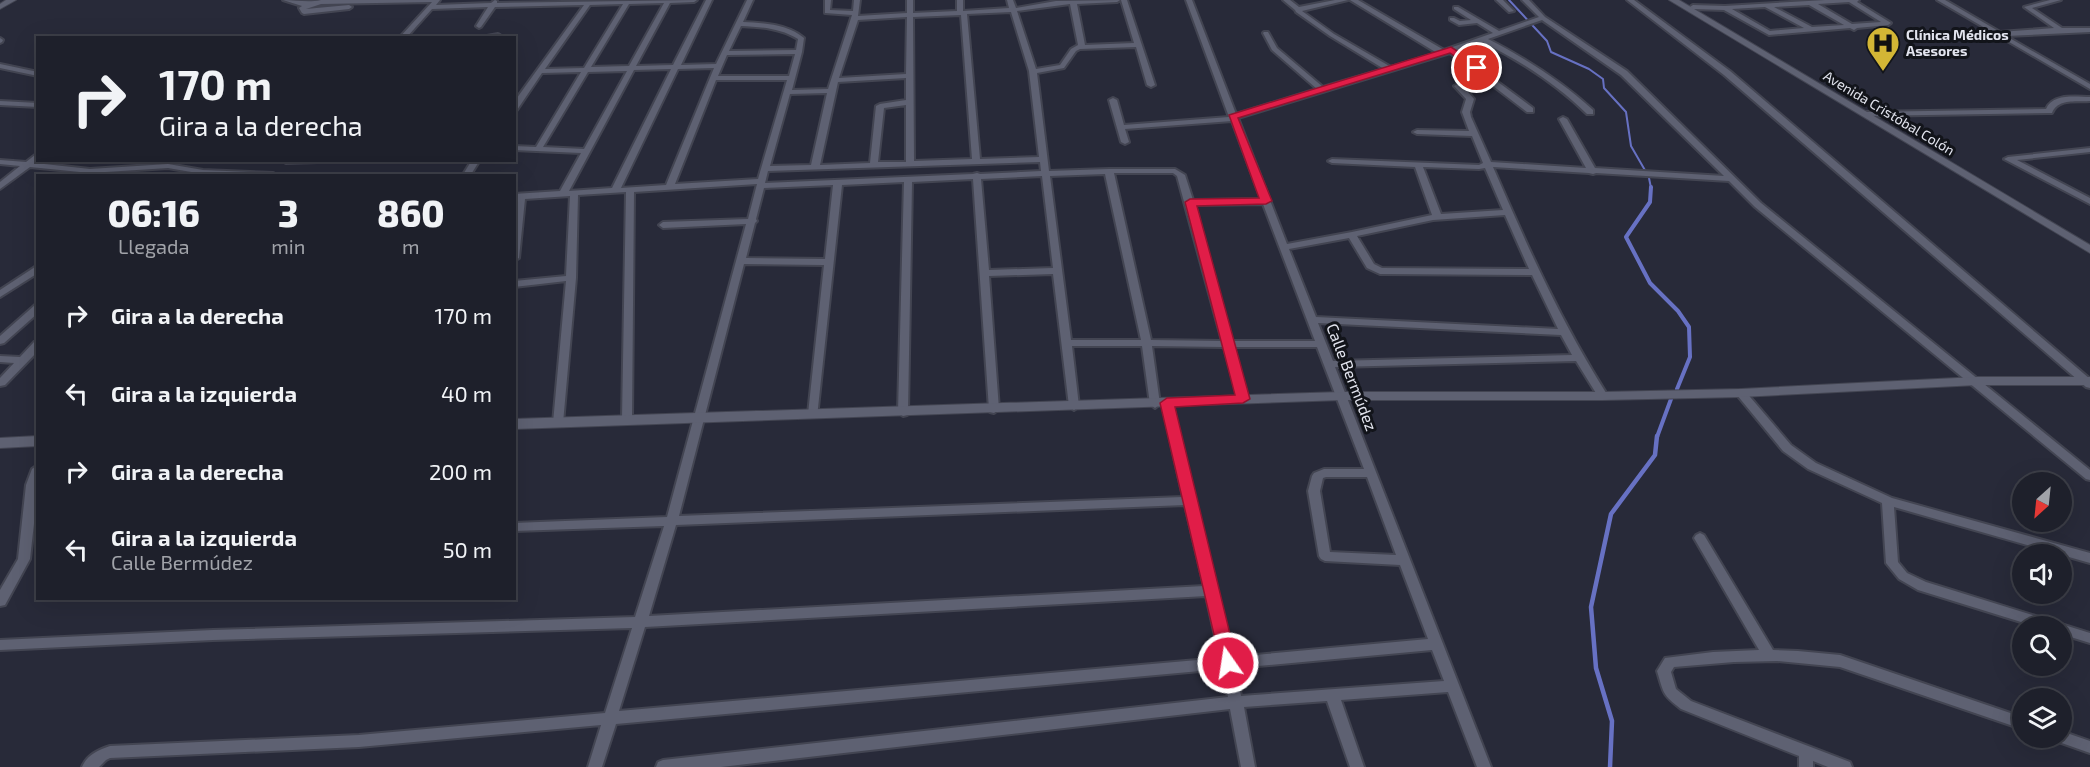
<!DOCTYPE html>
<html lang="es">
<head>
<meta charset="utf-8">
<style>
	:root { --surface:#1e202b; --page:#262833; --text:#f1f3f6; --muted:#a1a3a9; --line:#3c3e47 }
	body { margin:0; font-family:"Exo 2",sans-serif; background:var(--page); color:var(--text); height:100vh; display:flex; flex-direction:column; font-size:22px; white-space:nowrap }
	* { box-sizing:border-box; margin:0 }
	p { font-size:20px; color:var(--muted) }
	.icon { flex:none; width:33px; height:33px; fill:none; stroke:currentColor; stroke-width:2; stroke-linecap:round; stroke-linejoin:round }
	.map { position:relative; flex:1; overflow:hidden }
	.side { position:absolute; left:36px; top:174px; width:480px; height:426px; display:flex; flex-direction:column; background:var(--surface); border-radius:0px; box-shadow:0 6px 24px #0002,0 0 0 2px var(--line) }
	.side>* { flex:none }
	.hud { position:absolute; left:36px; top:36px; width:480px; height:126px; border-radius:0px; box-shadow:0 6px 24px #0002,0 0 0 2px var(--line); background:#1e202b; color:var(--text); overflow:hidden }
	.needle { width:39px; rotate:207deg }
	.buttons { position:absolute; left:2012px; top:472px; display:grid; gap:12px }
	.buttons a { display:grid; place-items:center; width:60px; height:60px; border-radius:50%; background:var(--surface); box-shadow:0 6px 24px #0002,0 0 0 2px var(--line); font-size:30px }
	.pin { position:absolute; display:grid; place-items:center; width:51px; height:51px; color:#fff; margin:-26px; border:3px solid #fff; border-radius:50%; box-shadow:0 2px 6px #0007 }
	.me { position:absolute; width:66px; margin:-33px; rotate:347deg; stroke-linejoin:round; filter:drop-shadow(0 0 4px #0008) }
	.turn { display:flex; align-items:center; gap:21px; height:126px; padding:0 24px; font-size:27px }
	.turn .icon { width:78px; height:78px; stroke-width:2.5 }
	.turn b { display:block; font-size:42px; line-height:51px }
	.eta { display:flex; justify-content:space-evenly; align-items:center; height:102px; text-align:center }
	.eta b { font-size:36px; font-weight:800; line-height:42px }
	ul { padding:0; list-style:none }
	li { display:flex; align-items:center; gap:18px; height:78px; padding:0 24px }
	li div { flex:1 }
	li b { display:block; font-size:22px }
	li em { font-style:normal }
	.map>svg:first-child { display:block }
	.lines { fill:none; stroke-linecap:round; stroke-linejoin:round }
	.stream-far2 { stroke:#6771c3; stroke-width:2 }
	.stream-far1 { stroke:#6771c3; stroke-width:4 }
	.stream { stroke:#6771c3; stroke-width:4.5 }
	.minor-casing { stroke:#434552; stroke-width:4 }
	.tertiary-casing { stroke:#434552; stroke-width:2 }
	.minor { fill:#5e6172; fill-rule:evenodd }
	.tertiary { fill:#5e6172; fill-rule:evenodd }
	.route { fill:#e11d48; stroke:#92132f; stroke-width:1.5 }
	.labels { text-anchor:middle; stroke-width:6; stroke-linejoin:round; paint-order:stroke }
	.far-poi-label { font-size:14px; font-weight:bold; fill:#e3e5ef; stroke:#12141a; text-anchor:start }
	.far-street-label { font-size:14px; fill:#e3e5ef; stroke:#12141a }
	.street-label { font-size:16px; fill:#e3e5ef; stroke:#12141a }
</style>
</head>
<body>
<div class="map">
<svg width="2090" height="767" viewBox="0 0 2090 767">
	<rect width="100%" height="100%" fill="#282a39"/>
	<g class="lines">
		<path class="stream-far2" d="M1509,0L1547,41L1551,52L1589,69L1603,79L1604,88L1626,112L1631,146L1646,172
			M1649,178L1651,188"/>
		<path class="stream-far1" d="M1651,187L1650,202L1626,237L1650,283L1678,311L1689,327L1690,357L1677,389
			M1657,437L1671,399"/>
		<path class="stream" d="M1610,767L1612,721L1596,668L1591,607L1611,514L1655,455L1657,436"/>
		<defs>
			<path id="minor" d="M283,0C297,0 308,3 321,0H440L436,5L491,3L495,0L497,1V3L697,0L694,2L670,3L636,66L673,65L706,0H712L681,65L716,64L747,0H753L743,22C764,23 788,24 804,38L802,52L792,90L828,89L852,15L825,13V0H831L830,10L853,11L854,0H860L858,16L907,13V0H913V13L957,11V0H963V11L1009,8L1007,0H1013L1016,8L1056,1L1120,0L1117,2L1077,4L1085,45L1134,43L1121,0H1127L1155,85L1151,87L1147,85L1136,47L1080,49L1076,51L1064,68L1037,73L1049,171L1109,169H1175L1185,175L1193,200L1261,199L1232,121L1125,129L1129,142L1125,144L1121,142L1109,100L1113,98L1117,100L1124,125L1229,117L1186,0H1192L1236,114L1317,89L1272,50L1263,33L1264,32H1268L1277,48L1323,87L1384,69L1330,36L1296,12L1295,10L1283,0H1290L1299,7L1335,0H1348L1302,11L1334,34L1391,67L1437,53L1350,0H1358L1444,50L1493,33L1477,23L1459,25L1450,20V18H1454L1460,21L1471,20L1454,9V7H1458L1499,31L1539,17L1522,0H1529L1545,17L1627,71L1761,203L2090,470V480L2086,479L1755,207L1729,181L1596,173L1593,174L1589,173L1493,167C1527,246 1561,322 1608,396L1607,398H1599L1576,361L1335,367L1491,767H1477L1448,692L1341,700L1364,767H1350L1327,701L1244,707L1255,767H1241L1230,709L721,767H656L658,762L663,760L1228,697L1222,669L616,724L602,767H588L601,725L359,747L110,758L106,760L99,767H82C87,755 98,750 110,746L359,735L605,713L632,628L213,640L0,650V640L213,630L635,617L664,526L514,531V523L667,517L746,224L663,228L659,225L663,222L748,219L757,184L634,192L632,419L627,423L622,419L626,192L578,195L576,278L563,423L562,426H554L553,423L566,281L514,287V281L566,276L570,196L525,199L519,258L514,261V216L516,199L514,200V194L560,191L581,153L514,150V146L536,147L581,72L542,73L517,110H514V102L584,5L495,7L481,27L479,28L476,26L488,7L432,9L406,38H399L432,2L321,4L306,9L349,5L352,7L349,9L304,14L302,13L299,8L302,6ZM664,3L629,66L591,67L629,4ZM623,4L584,68L545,69L590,5ZM1070,4L1078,45L1071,49L1060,65L1036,69L1017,11ZM1011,12L1029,71L1039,157L980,159L967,14ZM961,15L972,159L914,161L913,17ZM907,17L906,74L839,78L858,20ZM1542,20L1621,75L1724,176L1595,168L1567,119L1563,117L1559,119L1586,168L1491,162L1471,117L1470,112L1474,99L1461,84H1458L1454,86L1466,99L1462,112L1469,131L1417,130L1413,132L1417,134L1472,136L1483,163L1479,165L1332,159L1328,161L1332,163L1415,167L1432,215L1352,232L1287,244L1238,118L1450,53L1527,112H1533V108L1456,51L1482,42C1521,61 1556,84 1587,114H1593V110C1561,81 1527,59 1488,39ZM741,26C761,27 780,28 798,39L796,50L729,51ZM795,54L789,76H718L727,55ZM714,68L666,185L621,188L678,69ZM671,69L612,188L569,191L634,70ZM627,71L584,149L543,147L588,72ZM906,78V100L880,104L876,106L870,163L820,165L838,82ZM716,80H787L758,179L675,184ZM827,93L811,165L770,166L790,94ZM906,105V162H878L884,108ZM1040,162L1041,171L980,174L977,173L973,174L765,183L768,171ZM1423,167L1479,169L1485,168L1503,210L1441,214ZM1114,173H1173L1177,176L1222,341L1151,340ZM1105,174L1141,340H1071L1050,176ZM1042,176L1053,268L989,270L981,179ZM973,179L989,409L990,412L994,413L999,409L989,276L1053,274L1069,406L1074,410L1079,406L1072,346H1142L1150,404L1155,408L1160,404L1152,346L1224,347L1238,399L1243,402L1248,399L1234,347H1317L1364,469H1324L1314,473L1312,476L1308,491L1319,556L1321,559L1325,561L1400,565L1428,639L1233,657L1172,403L1167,399L1162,403L1183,497L679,516L744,264L824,265L808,414L809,417H817L842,185L904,182L898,412L903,416L907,415L908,412L912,182ZM833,185L825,259L746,258L755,223L757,221L756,219L764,188ZM1263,204L1315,341H1232L1195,205ZM1505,215L1529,269L1382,268L1374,264L1357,236L1433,220ZM1349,238L1367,268L1380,274L1532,275L1558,329L1316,317L1289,249ZM1318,323L1561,335L1572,355L1333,361ZM1326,477H1367L1396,555L1330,552L1320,491L1323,478ZM1185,505L1204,586L649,616L676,525ZM1206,596L1220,658L619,711L645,627ZM1432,650L1444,681L1241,696L1236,668Z
				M1496,0H1503L1514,11L1509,12Z
				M1627,0H1634L1730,71L2090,379V388L2086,387L1724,75Z
				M1825,0H1859L1857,2L1891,23L1888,25L1857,28L1854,30L1850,28L1769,35L1724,10L1693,9L1690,7L1693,5L1725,6ZM1849,2L1881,22L1852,24L1818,4ZM1809,5L1844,25L1812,27L1774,7ZM1765,7L1804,28L1770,31L1732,9Z
				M1937,0H1945L2000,32L2054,28L2024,7L2050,0H2061L2032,8L2062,28H2090V32L2006,36L2090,84V89Z
				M498,34L500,35V37L476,38Z
				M0,38L3,40L2,42L0,43Z
				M0,64L38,72V76L0,68Z
				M2090,97V101C2076,102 2058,98 2052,113H2049L1866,116L1862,114L1866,112L2046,109C2053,93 2076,97 2090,97Z
				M0,101L38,103V107L0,105Z
				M2090,148V152L2017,160L2090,198V204L2004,159L2008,157Z
				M35,155H38V160L35,163L90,169L168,164L203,170L273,173L277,175L203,174L168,168L90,173L30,167L0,189V182L20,166L0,164V160L26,162Z
				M322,160L318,162L286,163L282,161Z
				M472,160H480L470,176H462Z
				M38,265V273L0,297V290Z
				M38,304V313L4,343L0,344V336L35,305Z
				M38,341V351L5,385L0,386V378L14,363L0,362V356L20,357L34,342Z
				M1741,390L1745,391L1791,445L1816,463L1892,498L2090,553V563L1894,507L1898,562L1907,573L1926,582L2090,633V643L2061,634V627H2037L1918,590L1899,579L1886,563L1882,503L1808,469L1783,451L1737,395L1736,393Z
				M38,465V488L30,559L5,605L0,606V590L18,559L26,485L32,469Z
				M1700,533L1704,535L1773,650L1798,651L1840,655L2022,717V729L1840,667L1777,661L1734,662L1674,667L1671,672L1676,689L1691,701L1850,762L1852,767H1828L1813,761V767H1799V756L1681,709C1662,694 1664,694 1657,671L1665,658L1713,652L1759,650L1694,538L1696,535Z
				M2061,731L2090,741V753L2056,741L2054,738H2061Z"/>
			<path id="tertiary" d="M6,0H16L0,9V4Z
				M1669,0H1679L2090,245V253Z
				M1977,377H2090V385H1977L1741,397L1603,400H1342L514,429V419L1342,392H1603L1741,389Z
				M38,436V446L0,448V438Z"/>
		</defs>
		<use href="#minor" class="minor-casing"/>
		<use href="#tertiary" class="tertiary-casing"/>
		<use href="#minor" class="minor"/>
		<use href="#tertiary" class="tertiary"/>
	</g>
	<path class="route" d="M1451,47L1480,66V69H1474L1450,53L1238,118L1272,201L1266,204L1197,206L1250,399L1243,403L1175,407L1237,663L1234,669L1228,671L1222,669L1160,403L1167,398L1235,395L1185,202L1190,199L1259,198L1229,115Z"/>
	<defs>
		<symbol id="hospital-pin" viewBox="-11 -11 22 30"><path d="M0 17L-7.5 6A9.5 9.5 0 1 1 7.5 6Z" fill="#d3b635" stroke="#12141a"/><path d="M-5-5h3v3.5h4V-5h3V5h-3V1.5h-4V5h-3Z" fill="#111"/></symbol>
	</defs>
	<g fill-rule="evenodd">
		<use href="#hospital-pin" x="1864" y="24" width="38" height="52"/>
	</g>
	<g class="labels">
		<g class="far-poi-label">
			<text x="1906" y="40">Clínica Médicos<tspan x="1906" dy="16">Asesores</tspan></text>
		</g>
		<g class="far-street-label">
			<text transform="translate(1889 113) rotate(31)" y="5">Avenida Cristóbal Colón</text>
		</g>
		<g class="street-label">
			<text transform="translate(1352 377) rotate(69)" y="6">Calle Bermúdez</text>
		</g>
	</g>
</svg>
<div class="buttons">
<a><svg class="needle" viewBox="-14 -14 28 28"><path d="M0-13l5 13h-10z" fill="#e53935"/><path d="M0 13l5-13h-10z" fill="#a1a3a9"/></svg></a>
<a><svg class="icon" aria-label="sound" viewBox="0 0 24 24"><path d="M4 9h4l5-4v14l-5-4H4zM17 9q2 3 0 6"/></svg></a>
<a><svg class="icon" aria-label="search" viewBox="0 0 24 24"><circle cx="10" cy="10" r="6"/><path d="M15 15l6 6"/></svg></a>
<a><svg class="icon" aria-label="layers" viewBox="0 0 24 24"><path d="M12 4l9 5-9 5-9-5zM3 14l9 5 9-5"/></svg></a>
</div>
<div class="pin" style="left:1477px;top:68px;background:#d93025"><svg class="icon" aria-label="arrive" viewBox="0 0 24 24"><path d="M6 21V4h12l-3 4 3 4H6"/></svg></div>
<svg class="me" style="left:1228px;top:663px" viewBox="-20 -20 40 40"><circle r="17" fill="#e11d48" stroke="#fff" stroke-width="3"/><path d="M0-11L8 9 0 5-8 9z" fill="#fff"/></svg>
<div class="hud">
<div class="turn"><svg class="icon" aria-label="right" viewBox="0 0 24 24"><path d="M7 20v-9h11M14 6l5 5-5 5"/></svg><div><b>170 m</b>Gira a la derecha</div></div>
</div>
<section class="side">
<div class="eta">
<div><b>06:16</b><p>Llegada</p></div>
<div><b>3</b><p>min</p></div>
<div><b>860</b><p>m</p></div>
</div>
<ul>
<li><svg class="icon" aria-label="right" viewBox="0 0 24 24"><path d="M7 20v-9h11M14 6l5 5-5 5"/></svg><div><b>Gira a la derecha</b></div><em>170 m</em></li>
<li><svg class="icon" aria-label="left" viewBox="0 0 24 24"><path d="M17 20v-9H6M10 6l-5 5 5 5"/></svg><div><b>Gira a la izquierda</b></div><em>40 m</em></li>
<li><svg class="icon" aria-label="right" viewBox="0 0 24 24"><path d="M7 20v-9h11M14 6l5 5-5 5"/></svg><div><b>Gira a la derecha</b></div><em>200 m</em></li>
<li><svg class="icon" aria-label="left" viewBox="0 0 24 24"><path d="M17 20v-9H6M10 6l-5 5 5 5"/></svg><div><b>Gira a la izquierda</b><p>Calle Bermúdez</p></div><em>50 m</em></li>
</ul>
</section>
</div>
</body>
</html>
